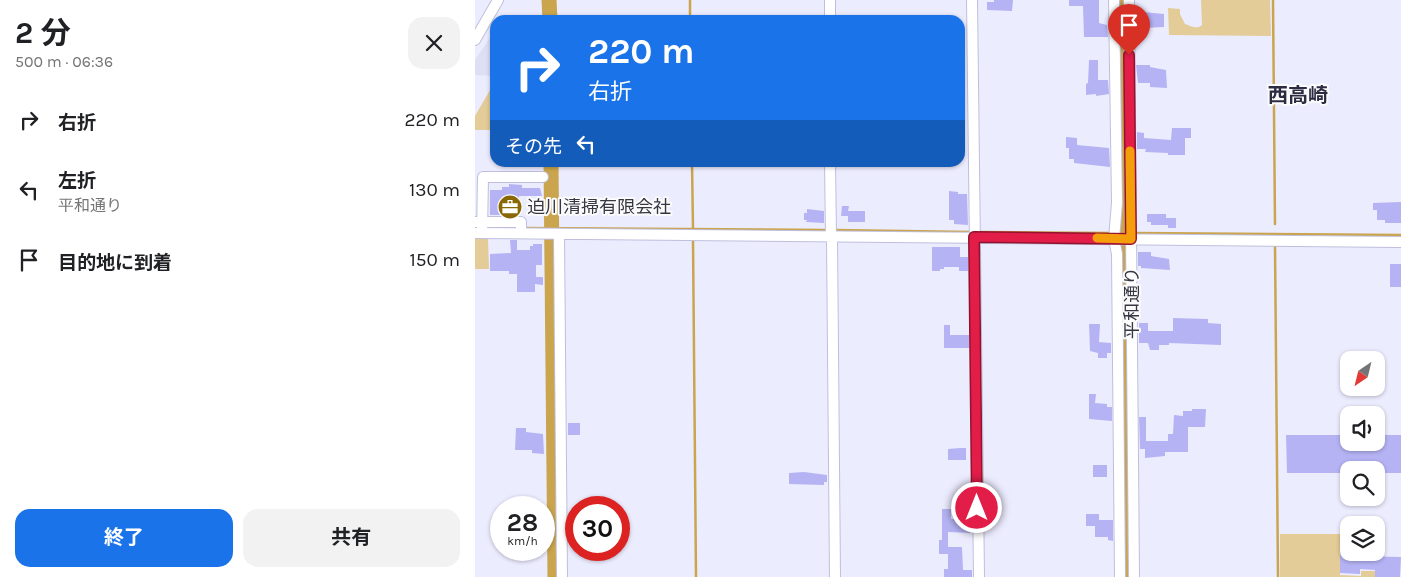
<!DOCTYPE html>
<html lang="ja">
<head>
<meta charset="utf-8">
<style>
	:root { --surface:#fff; --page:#f2f2f2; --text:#202124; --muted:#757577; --accent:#1a73e8 }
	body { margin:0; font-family:Karla,"Noto Sans JP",sans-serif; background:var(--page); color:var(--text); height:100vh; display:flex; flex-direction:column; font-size:19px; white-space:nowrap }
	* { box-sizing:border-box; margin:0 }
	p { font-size:16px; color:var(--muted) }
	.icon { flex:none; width:28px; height:28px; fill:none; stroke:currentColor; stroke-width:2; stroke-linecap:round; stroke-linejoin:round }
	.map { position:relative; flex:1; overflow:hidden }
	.side { display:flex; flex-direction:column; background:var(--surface); width:475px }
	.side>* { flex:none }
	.guide { position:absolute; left:15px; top:15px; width:475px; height:152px; border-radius:15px; box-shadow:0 1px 4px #0004; background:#1a73e8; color:#fff; overflow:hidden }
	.needle { width:32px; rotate:215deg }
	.buttons { position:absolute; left:865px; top:351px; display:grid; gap:10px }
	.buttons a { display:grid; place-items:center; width:45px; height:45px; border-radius:10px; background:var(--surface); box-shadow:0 1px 4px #0004; font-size:25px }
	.speed { position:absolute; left:15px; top:496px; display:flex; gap:10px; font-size:25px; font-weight:700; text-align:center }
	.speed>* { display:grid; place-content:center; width:65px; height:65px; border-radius:50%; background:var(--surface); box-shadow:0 1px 4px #0004; line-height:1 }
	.speed small { font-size:12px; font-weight:400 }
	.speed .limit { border:8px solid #d22; background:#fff; color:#111 }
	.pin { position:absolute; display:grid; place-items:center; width:42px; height:42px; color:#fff; margin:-51px -21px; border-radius:50% 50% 50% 0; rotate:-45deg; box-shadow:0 0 5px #0007 }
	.pin .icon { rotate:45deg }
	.me { position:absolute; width:55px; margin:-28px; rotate:0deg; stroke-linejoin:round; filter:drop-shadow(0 0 4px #0008) }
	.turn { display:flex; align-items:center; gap:18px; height:105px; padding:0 15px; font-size:22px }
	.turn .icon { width:65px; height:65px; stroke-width:2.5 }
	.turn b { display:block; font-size:35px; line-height:42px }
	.then { display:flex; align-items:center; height:48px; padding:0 15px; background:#0003; gap:10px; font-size:19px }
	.round { display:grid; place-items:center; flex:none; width:52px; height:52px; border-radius:15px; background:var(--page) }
	.headline { display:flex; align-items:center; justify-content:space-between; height:85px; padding:0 15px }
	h1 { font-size:30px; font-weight:700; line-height:38px }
	.primary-button { display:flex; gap:10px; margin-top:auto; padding:10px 15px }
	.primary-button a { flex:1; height:58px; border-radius:15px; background:var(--accent); color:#fff; font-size:20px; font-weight:700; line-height:58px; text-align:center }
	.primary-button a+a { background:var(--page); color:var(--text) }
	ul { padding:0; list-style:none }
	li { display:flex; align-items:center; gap:15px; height:70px; padding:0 15px }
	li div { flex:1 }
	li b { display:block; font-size:19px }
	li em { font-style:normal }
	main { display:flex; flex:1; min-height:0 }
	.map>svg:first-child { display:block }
	.built { fill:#dedef5 }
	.green { fill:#e3cc97 }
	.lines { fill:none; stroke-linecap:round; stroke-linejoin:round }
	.stream { stroke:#caa54d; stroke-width:2.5 }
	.river { stroke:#caa54d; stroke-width:15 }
	.building { fill:#b5b3f4 }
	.minor-casing { stroke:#bfbfdd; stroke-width:12 }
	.minor { stroke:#fff; stroke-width:10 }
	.route-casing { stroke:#92132f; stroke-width:12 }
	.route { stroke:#e11d48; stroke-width:9 }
	.slow { stroke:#f59e0b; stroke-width:9 }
	.labels { text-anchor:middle; stroke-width:4; stroke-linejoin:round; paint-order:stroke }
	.poi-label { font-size:18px; fill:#373743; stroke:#fbfbfb; text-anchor:start }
	.street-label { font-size:18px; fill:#373743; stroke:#fbfbfb }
	.quarter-label { font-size:20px; font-weight:bold; fill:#2c2b42; stroke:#fbfbfb }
</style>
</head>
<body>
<main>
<section class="side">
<div class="headline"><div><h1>2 分</h1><p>500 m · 06:36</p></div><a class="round"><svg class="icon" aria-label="close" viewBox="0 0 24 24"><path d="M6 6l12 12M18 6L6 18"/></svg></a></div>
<ul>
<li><svg class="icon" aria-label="right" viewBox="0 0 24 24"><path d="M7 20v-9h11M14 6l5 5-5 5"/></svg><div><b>右折</b></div><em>220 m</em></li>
<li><svg class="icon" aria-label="left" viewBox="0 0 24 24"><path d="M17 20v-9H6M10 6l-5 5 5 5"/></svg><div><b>左折</b><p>平和通り</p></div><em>130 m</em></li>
<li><svg class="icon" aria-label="arrive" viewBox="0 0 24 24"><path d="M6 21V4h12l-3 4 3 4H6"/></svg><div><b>目的地に到着</b></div><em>150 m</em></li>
</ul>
<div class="primary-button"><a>終了</a><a>共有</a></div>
</section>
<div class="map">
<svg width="926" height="577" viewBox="0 0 926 577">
	<rect width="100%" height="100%" fill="#ececff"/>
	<path class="built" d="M18,33H20V76L0,75V60Z"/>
	<path class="green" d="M726,0H795L796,36L694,35L693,8L705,9V14L710,24C716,26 722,30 727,25Z
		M20,89V130H0V116L15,90Z
		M0,238H13L14,269H0Z
		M805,534H865V575L886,576V571H900V577H805Z"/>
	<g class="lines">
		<path class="stream" d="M215,0V20
			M798,0L800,224
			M217,162L218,229
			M10,227H42
			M48,228L352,230
			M358,230L497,232
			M503,232L637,233
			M643,233H655
			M660,233L926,235
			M218,240L221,577
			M800,245L803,577"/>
		<path class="river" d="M74,0L75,20
			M646,0L651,577
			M76,162L80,577"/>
	</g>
	<path class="building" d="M519,0H538L537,11L512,10V2H519Z
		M594,0H624V23L632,25L633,37H609L608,6H594Z
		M661,8H667L668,12L689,14V27L669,28V20H661Z
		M614,60H623V80H633L634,94L621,96V94L611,95V84L613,83Z
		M661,65H675V67L691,70L692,88L675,87V83H663Z
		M697,128H716V138H710V155H693V153L670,152L671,149H662V132L669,133V138L696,140Z
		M591,137L602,138V145L634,148L635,167L599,163V159H594V148H591Z
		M34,184L47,185V188H65L67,196H44L45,215H15V190H27V187H34Z
		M474,191L483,192V194H492L493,225L479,224V220H474Z
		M926,202V223H910V220H902V210H898V203Z
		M367,206H374L373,211H390V222H373V216H366Z
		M332,209L349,211V223L331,222L332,220H329V213H332Z
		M672,214H691V218H701V228H693V225H676V222H672Z
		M35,240H42V250H55V246H58V244H67V265H61V277H68V285L60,284V292H42V274H34V271H15V254L36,253Z
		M457,247H485V257H493V271H484V267H469V269H465V271H457Z
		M663,252H676V256L694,259L695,270L666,268V266H663Z
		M915,264H926V287H915Z
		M698,318L733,319V323L746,324V345L694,343V345H684V350H675L673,343H664V323H673V331H698Z
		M614,324H625L624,342L636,343V353H632V358H623V353L615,351Z
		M469,325H475V335H494V348H469Z
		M614,394H621L620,403L632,404V407H637V421L614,419Z
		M717,409H731L730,427H713V452H690V456L670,458V449H665L664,417H671V441H693V434H698L699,415L708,416V411H717Z
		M93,423H105V435H93Z
		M41,428H51V432L68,434L69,454L57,453V450H40Z
		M811,435H874V442H901V435H926V473H901V470H874V473H812Z
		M485,448H491V460H473V449Z
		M618,465H632V477H618Z
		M329,472L352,475V482H349V485L314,484V473Z
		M467,509H476V519L496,520V533L473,532V547H487L488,570H497V577H469V569H473V554H464V540H467Z
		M611,514H624V520H638V541L633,540V537H620V526H611Z
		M865,535H874V552H882V556L926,557L925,577H900V570L885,569V574L865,573Z"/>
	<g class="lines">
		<defs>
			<path id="minor" d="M355,0V20
				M497,0L504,577
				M639,0L642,203L639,239L642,254L645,577
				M654,0L659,577
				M0,40L23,0
				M355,162L356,237
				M0,222H46V233
				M0,233L926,242
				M7,233L8,177H68
				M84,235L87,577
				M357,237L360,577"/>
		</defs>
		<use href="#minor" class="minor-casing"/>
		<use href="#minor" class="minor"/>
	</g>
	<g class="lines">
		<defs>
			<path id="route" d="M502,508L499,237L656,239L654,55"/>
		</defs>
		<use href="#route" class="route-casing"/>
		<use href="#route" class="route"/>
		<path class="slow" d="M622,238L656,239L655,151"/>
	</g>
	<defs>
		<symbol id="office-disc" viewBox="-11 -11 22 22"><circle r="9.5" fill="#886704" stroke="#fbfbfb"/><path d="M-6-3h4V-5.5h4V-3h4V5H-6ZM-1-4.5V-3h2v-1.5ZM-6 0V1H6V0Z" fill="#fff"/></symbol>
	</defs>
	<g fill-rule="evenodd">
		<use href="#office-disc" x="21" y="193" width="28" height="28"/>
	</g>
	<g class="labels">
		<g class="poi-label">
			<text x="52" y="213">迫川清掃有限会社</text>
		</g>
		<g class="street-label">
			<text transform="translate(657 303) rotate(-90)" y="6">平和通り</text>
		</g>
		<g class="quarter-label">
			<text x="823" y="102">西高崎</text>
		</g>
	</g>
</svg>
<div class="buttons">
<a><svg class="needle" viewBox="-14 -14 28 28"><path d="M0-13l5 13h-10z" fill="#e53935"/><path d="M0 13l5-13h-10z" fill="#757577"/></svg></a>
<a><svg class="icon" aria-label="sound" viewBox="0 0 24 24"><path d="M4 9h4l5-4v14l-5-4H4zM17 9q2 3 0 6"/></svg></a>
<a><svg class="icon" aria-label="search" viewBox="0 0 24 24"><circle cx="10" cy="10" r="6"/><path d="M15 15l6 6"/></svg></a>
<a><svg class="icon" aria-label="layers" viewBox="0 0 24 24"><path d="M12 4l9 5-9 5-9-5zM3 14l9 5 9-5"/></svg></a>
</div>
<div class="speed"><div>28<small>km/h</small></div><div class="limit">30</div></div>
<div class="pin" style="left:654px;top:55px;background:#d93025"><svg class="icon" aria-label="arrive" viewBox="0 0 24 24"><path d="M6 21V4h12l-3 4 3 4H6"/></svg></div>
<svg class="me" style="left:502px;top:508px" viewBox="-20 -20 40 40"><circle r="17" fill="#e11d48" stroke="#fff" stroke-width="3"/><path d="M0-11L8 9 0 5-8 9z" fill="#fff"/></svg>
<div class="guide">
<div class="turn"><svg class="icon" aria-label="right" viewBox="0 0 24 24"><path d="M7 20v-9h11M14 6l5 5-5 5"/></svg><div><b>220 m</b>右折</div></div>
<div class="then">その先<svg class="icon" aria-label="left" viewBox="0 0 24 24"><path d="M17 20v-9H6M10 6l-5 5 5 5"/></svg></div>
</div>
</div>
</main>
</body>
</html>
